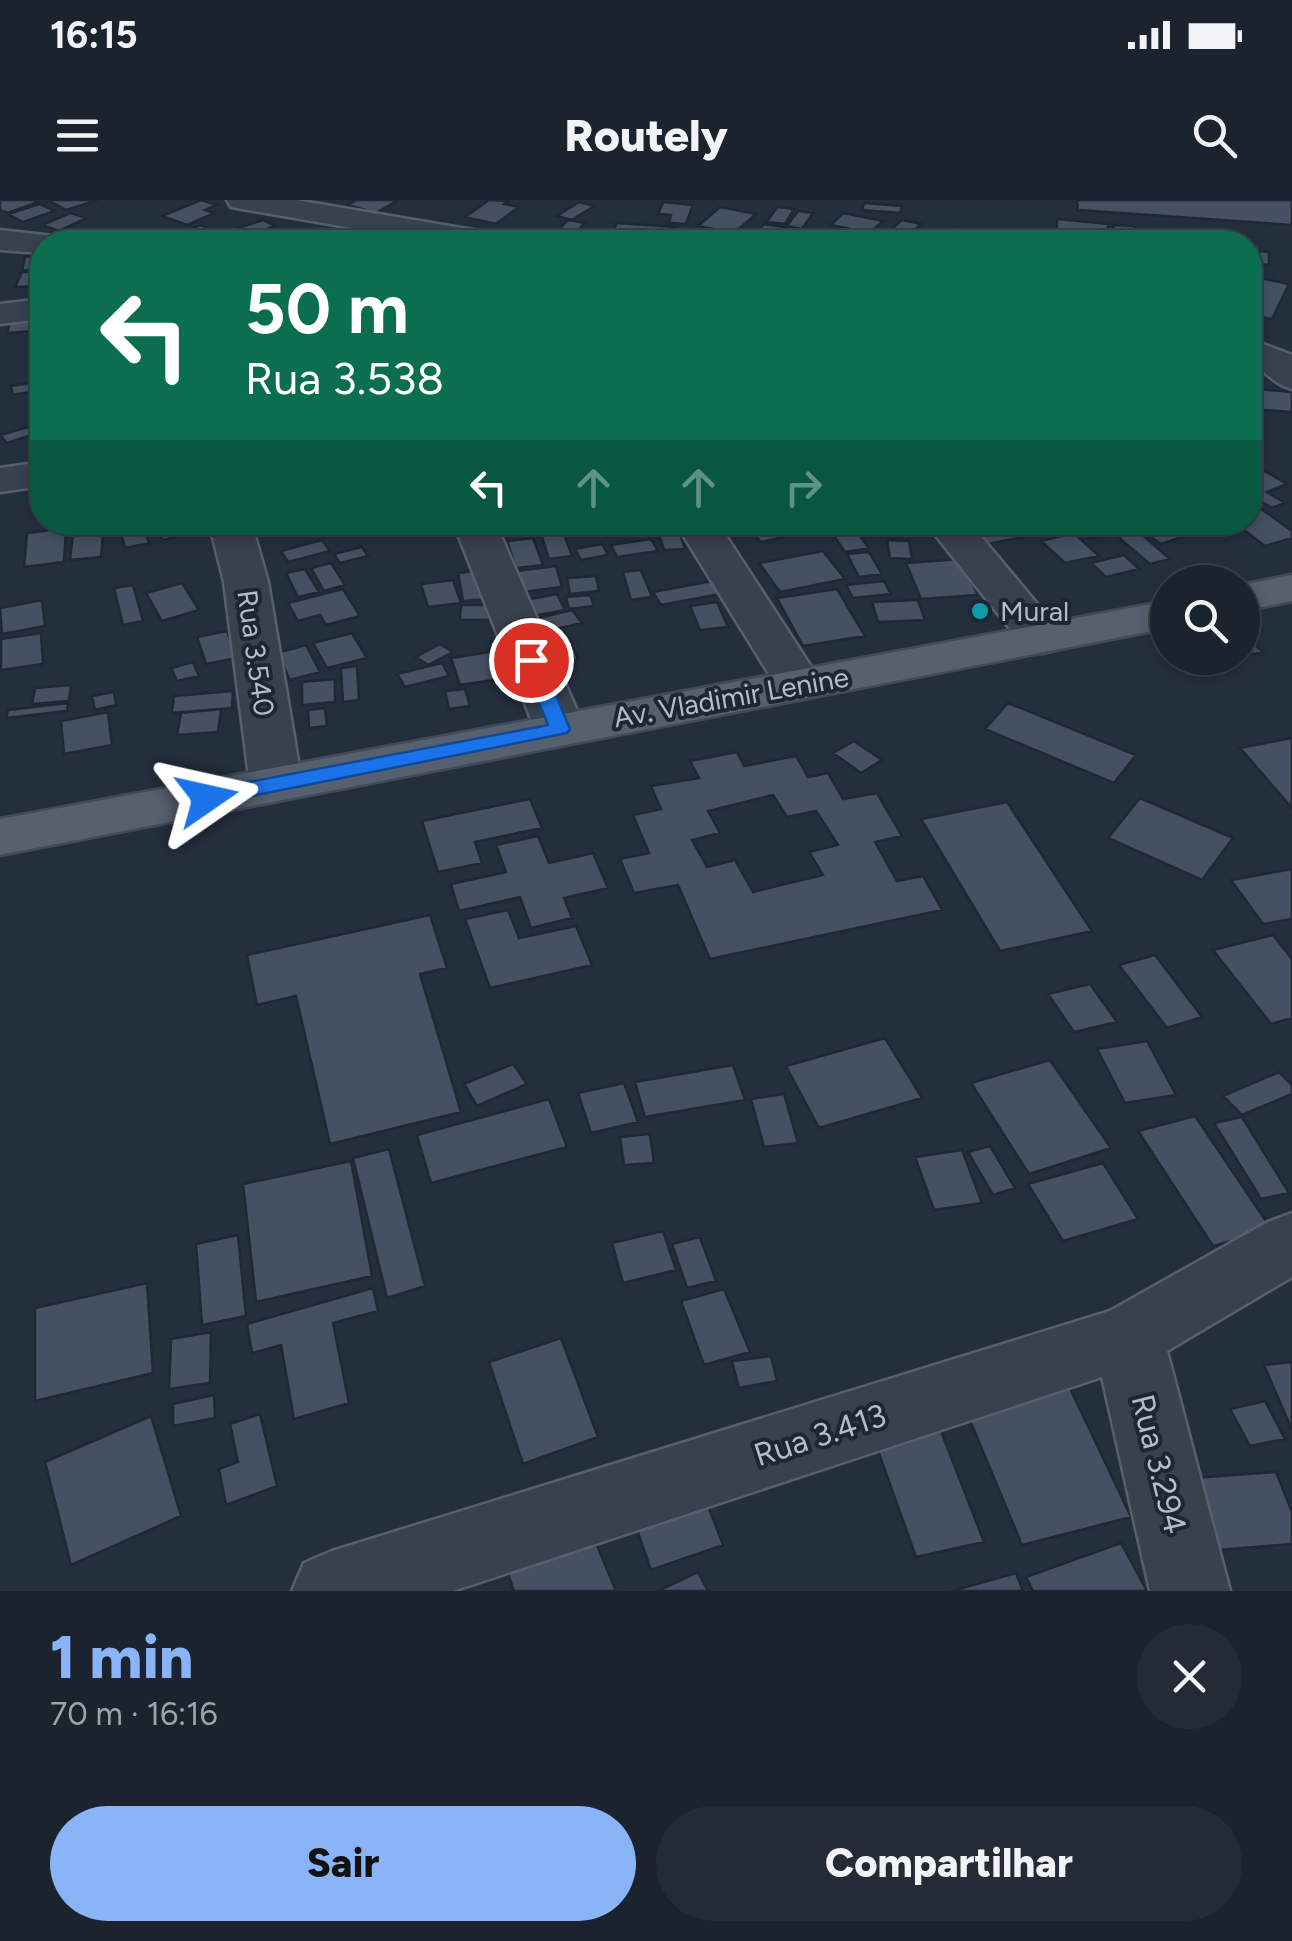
<!DOCTYPE html>
<html lang="pt">
<head>
<meta charset="utf-8">
<style>
	:root { --surface:#1b232e; --page:#242b36; --text:#f1f3f6; --muted:#a0a4aa; --line:#39404a; --accent:#8ab4f8 }
	body { margin:0; font-family:Figtree,sans-serif; background:var(--page); color:var(--text); height:100vh; display:flex; flex-direction:column; font-size:38px; white-space:nowrap }
	* { box-sizing:border-box; margin:0 }
	p { font-size:32px; color:var(--muted) }
	.icon { flex:none; width:55px; height:55px; fill:none; stroke:currentColor; stroke-width:2; stroke-linecap:round; stroke-linejoin:round }
	.map { position:relative; height:1391px; overflow:hidden }
	.details { display:flex; flex-direction:column; background:var(--surface); flex:1 }
	.details>* { flex:none }
	.hud { position:absolute; left:30px; top:30px; width:1232px; height:305px; border-radius:40px; box-shadow:0 5px 15px #0003,0 0 0 2px var(--line); background:#0b6e4f; color:#fff; overflow:hidden }
	.fabs { position:absolute; left:1150px; top:365px; display:grid; gap:20px }
	.fabs a { display:grid; place-items:center; width:110px; height:110px; border-radius:50%; background:var(--surface); box-shadow:0 5px 15px #0003,0 0 0 2px var(--line); font-size:50px }
	.pin { position:absolute; display:grid; place-items:center; width:85px; height:85px; color:#fff; margin:-42px; border:5px solid #fff; border-radius:50%; box-shadow:0 2px 10px #0007 }
	.me { position:absolute; width:110px; margin:-55px; rotate:79deg; stroke-linejoin:round; filter:drop-shadow(0 0 8px #0008) }
	.turn { display:flex; align-items:center; gap:35px; height:210px; padding:0 50px; font-size:45px }
	.turn .icon { width:130px; height:130px; stroke-width:2.5 }
	.turn b { display:block; font-size:70px; line-height:85px }
	.lanes { display:flex; align-items:center; height:95px; padding:0 50px; background:#0003; justify-content:center; gap:50px; direction:ltr }
	.lanes .off { opacity:.35 }
	.round { display:grid; place-items:center; flex:none; width:105px; height:105px; border-radius:52px; background:var(--page) }
	.overview { display:flex; align-items:center; justify-content:space-between; height:170px; padding:0 50px }
	h1 { font-size:60px; font-weight:800; line-height:75px; color:var(--accent) }
	.action { display:flex; gap:20px; margin-top:auto; padding:20px 50px }
	.action a { flex:1; height:115px; border-radius:60px; background:var(--accent); color:#111; font-size:40px; font-weight:800; line-height:115px; text-align:center }
	.action a+a { background:var(--page); color:var(--text) }
	.status { display:flex; justify-content:space-between; align-items:center; height:70px; padding:0 50px; background:var(--surface); direction:ltr }
	.status svg { height:28px; fill:currentColor }
	header { display:flex; justify-content:space-between; align-items:center; height:130px; padding:0 50px; background:var(--surface); font-size:45px; font-weight:800 }
	.map>svg:first-child { display:block }
	.building { fill:#455162; stroke:#1f2835; stroke-width:2.5; fill-rule:evenodd }
	.lines { fill:none; stroke-linecap:round; stroke-linejoin:round }
	.minor-casing { stroke:#565f6c; stroke-width:5 }
	.major-casing { stroke:#414a57; stroke-width:5 }
	.minor { fill:#38414e; fill-rule:evenodd }
	.major { fill:#56606e; fill-rule:evenodd }
	.route { fill:#1a73e8; stroke:#114b97; stroke-width:2.5 }
	.culture-dot { fill:#0f9aa8; stroke:#1d2633; stroke-width:4 }
	.labels { text-anchor:middle; stroke-width:8; stroke-linejoin:round; paint-order:stroke }
	.poi-label { font-size:28px; fill:#b4bcc9; stroke:#1d2633; text-anchor:start }
	.street-label { font-size:28px; fill:#b4bcc9; stroke:#1d2633 }
	.near-street-label { font-size:32px; fill:#b4bcc9; stroke:#1d2633 }
</style>
</head>
<body>
<div class="status"><b>16:15</b><svg viewBox="0 0 49 12"><path d="M0 12V9h3v3zM5 12V6h3v6zM10 12V3h3v9zM15 12V0h3v12zM26 1h20v11H26zM47 4h2v5h-2z"/></svg></div>
<header><svg class="icon" aria-label="menu" viewBox="0 0 24 24"><path d="M4 6h16M4 12h16M4 18h16"/></svg>Routely<svg class="icon" aria-label="search" viewBox="0 0 24 24"><circle cx="10" cy="10" r="6"/><path d="M15 15l6 6"/></svg></header>
<div class="map">
<svg width="1292" height="1391" viewBox="0 0 1292 1391">
	<rect width="100%" height="100%" fill="#242f3e"/>
	<path class="building" d="M0,0H33L38,2L8,13L0,10Z
		M48,0H98L66,10Z
		M201,0L217,5L205,10L215,13L187,25L162,16Z
		M357,0H398L376,13L347,5Z
		M489,0L508,1L504,4L519,7L496,24L465,17Z
		M1077,0H1292V25L1078,10Z
		M579,2L594,6L572,20L557,16Z
		M663,2L693,5L686,24L669,23L671,15L658,14Z
		M864,3L902,6L900,13L862,10Z
		M40,4L55,11L23,22L8,14Z
		M720,7L756,14L734,33L698,26Z
		M777,7L794,9L785,24L767,22Z
		M798,11L813,13L802,29L787,26Z
		M70,13L87,18L59,31L42,25Z
		M843,13L883,21L870,33L831,25Z
		M1057,19L1109,24L1103,42H1054L1064,32L1057,31Z
		M263,20L275,26L247,36L235,29Z
		M568,20L585,23L566,42L549,39Z
		M902,20L921,24L914,30L935,35L928,41L888,32Z
		M617,23L676,27L673,33L614,29Z
		M764,24L790,28L782,37L756,33Z
		M201,25L227,36L209,42H188L183,40L189,38L179,34Z
		M1113,25L1134,26L1138,36L1116,35Z
		M958,28L996,37L989,42L945,39Z
		M1187,31L1225,34L1227,40L1188,38Z
		M514,33L545,38L540,42L508,39Z
		M1250,50L1269,52V65L1250,63Z
		M41,55L38,69L22,71L25,57Z
		M42,71V86L15,87L22,72Z
		M1250,76L1289,84L1272,119L1250,115Z
		M38,115L34,131L7,133L12,117Z
		M37,182L39,190L13,195L11,186Z
		M1257,189L1292,192V212L1263,210Z
		M32,226L38,233L7,243L0,235Z
		M1253,264L1287,284L1267,292L1285,303L1272,308L1250,295Z
		M1250,301L1292,331V338L1265,346L1234,322H1250Z
		M104,322L101,357L70,360L74,324Z
		M158,322H205L207,331L162,340Z
		M512,322H588L589,331L568,332L567,325L513,329Z
		M676,322L685,349L664,350L659,334L638,336L635,324Z
		M744,322H812L818,330L761,342Z
		M824,322H850L869,348L845,352Z
		M986,322H1016L1028,336L987,344L971,325Z
		M1072,322H1090L1100,337L1083,339Z
		M1167,322H1188L1200,331L1161,344L1142,331Z
		M66,328L64,362L24,367L27,333Z
		M144,329L149,343L125,348L121,333Z
		M563,331L572,356L549,359L541,334Z
		M1139,332L1170,359L1150,364L1118,337Z
		M1074,333L1099,356L1065,363L1041,341Z
		M533,338L543,365L516,368L507,341Z
		M651,339L658,351L617,357L611,345Z
		M322,340L330,351L288,362L281,351Z
		M887,340L909,341L912,359L890,358Z
		M602,344L608,355L581,360L575,349Z
		M362,347L368,356L340,363L334,354Z
		M823,351L845,379L780,392L759,363Z
		M869,352L882,374L859,377L847,354Z
		M1124,355L1139,369L1106,377L1091,363Z
		M960,359L978,395L921,399L906,363Z
		M331,363L345,385L324,391L311,368Z
		M556,366L562,387L522,392L516,371Z
		M305,369L319,392L298,397L286,373Z
		M483,370L489,399L463,401L458,373Z
		M641,370L652,397L631,400L623,372Z
		M596,376L599,391L570,394L567,378Z
		M723,379L731,392L661,405L653,392Z
		M453,380L461,403L428,407L421,384Z
		M884,381L891,394L853,398L846,385Z
		M182,383L199,410L162,421L146,393Z
		M133,385L143,421L123,425L114,388Z
		M343,389L360,416L326,425L320,415L298,421L288,403Z
		M837,389L865,436L803,446L777,398Z
		M557,394L565,410L528,417L520,401Z
		M590,395L594,406L569,409L566,397Z
		M42,400L45,426L2,434L0,408Z
		M918,400L925,420L878,422L872,402Z
		M717,402L728,427L700,430L690,406Z
		M461,405H490L489,420H460Z
		M572,410L582,423L543,432L534,419Z
		M227,431L237,458L206,464L197,437Z
		M41,433L43,464L1,470V439Z
		M352,433L367,458L327,468L313,443Z
		M1242,433L1263,452L1242,456Z
		M568,438L578,459L551,464L541,443Z
		M440,444L453,452L428,465L416,457Z
		M306,445L320,472L290,480L277,453Z
		M496,451L506,478L460,485L451,458Z
		M193,462L199,476L177,481L171,468Z
		M442,463L449,476L405,487L397,474Z
		M357,466L359,500L343,502L341,468Z
		M335,479V502L302,505V482Z
		M71,485L69,501L32,504L35,488Z
		M465,489L470,506L449,509L445,491Z
		M233,491L232,508L172,513L174,496Z
		M114,492L116,505L95,510L92,496Z
		M68,503L67,511L6,518L8,510Z
		M1008,503L1136,555L1114,583L985,529Z
		M325,508L327,526L309,528L308,510Z
		M221,509L218,532L177,535L181,513Z
		M108,512L112,545L64,554L61,521Z
		M1292,538V608L1240,548Z
		M854,541L882,560L861,573L833,553Z
		M737,552L744,566L796,556L808,577L828,573L843,599L877,593L902,636L875,642L897,681L923,676L942,710L710,759L678,685L634,693L620,659L649,653L633,615L661,609L651,586L699,578L690,561ZM773,595L787,617L816,611L838,645L809,652L823,675L753,692L735,660L707,667L692,640L720,633L708,611Z
		M1140,598L1233,638L1202,680L1108,638Z
		M530,599L542,628L475,642L482,663L438,672L422,621Z
		M1007,602L1092,731L1000,751L921,619Z
		M538,636L549,663L593,653L608,688L564,698L572,718L531,728L520,697L459,711L451,684L506,672L496,645Z
		M1292,669V719L1263,724L1231,680Z
		M508,710L519,738L576,726L592,765L490,788L465,719Z
		M430,715L447,768L420,774L461,912L330,944L296,796L257,805L247,755Z
		M1273,735L1292,759V818L1271,824L1213,750Z
		M1155,755L1202,817L1167,828L1119,765Z
		M1090,784L1117,822L1074,832L1048,794Z
		M885,838L922,898L819,928L786,866Z
		M1147,841L1176,895L1125,903L1097,849Z
		M1050,860L1111,948L1029,974L971,883Z
		M513,864L527,884L477,906L464,884Z
		M733,865L745,900L645,917L635,882Z
		M1279,872L1292,885V894L1242,915L1223,896Z
		M624,883L638,922L591,933L578,893Z
		M784,894L798,943L764,947L751,899Z
		M549,899L567,947L431,983L417,935Z
		M1195,916L1272,1030L1213,1046L1138,931Z
		M1242,917L1289,993L1261,999L1214,923Z
		M650,934L654,963L624,965L620,937Z
		M990,946L1015,988L993,995L968,952Z
		M389,949L425,1086L387,1098L353,958Z
		M962,950L982,1003L934,1010L915,957Z
		M351,961L372,1076L256,1102L243,984Z
		M1103,963L1138,1019L1063,1041L1028,984Z
		M663,1031L676,1070L623,1083L612,1043Z
		M238,1035L246,1116L202,1125L196,1044Z
		M700,1037L716,1081L687,1088L672,1044Z
		M147,1083L153,1173L35,1201V1108Z
		M373,1088L378,1111L333,1123L349,1203L294,1219L281,1145L252,1153L247,1124Z
		M724,1089L750,1152L704,1165L681,1101Z
		M211,1132L210,1183L169,1189L171,1139Z
		M561,1138L598,1237L523,1264L489,1162Z
		M771,1156L777,1181L739,1188L732,1161Z
		M1292,1162V1230L1264,1165Z
		M1067,1182L1131,1317L1022,1345L964,1206Z
		M214,1195L215,1218L173,1226V1204Z
		M1265,1201L1285,1239L1250,1246L1230,1209Z
		M260,1214L277,1286L226,1305L219,1269L238,1262L230,1224Z
		M151,1216L181,1316L71,1365L45,1262Z
		M941,1231L984,1342L916,1357L876,1245Z
		M1276,1272L1292,1312V1344L1218,1350L1193,1278Z
		M707,1303L723,1345L651,1370L636,1327Z
		M586,1319L616,1391H514L501,1354Z
		M1121,1343L1147,1391H1033L1026,1377Z
		M698,1372L708,1391H658Z
		M1016,1373L1023,1391H952Z"/>
	<g class="lines">
		<defs>
			<path id="minor" d="M227,0H296L485,32L496,35L501,42H433L242,9L231,7Z
				M0,30L53,36L58,42H42V53L0,50Z
				M42,99V119L0,124V104Z
				M1250,139L1292,155V189C1275,185 1266,171 1250,163Z
				M42,262V286L0,292V268Z
				M209,322H251L268,382L302,584L294,596L276,601L258,596L250,584L224,382Z
				M453,322H495L585,529L577,540L560,545L543,540L535,529Z
				M675,322H717L823,485L816,495L799,500L782,495Z
				M925,322H969L1058,429L1065,439L1058,449L1042,453L1026,449Z
				M1292,1013V1077L1167,1151L1230,1391H1150L1102,1177L453,1391H292L304,1363L332,1351L1110,1111L1268,1022Z"/>
			<path id="major" d="M1292,375V401L1242,411V385Z
				M1168,401V428L0,655V619Z"/>
		</defs>
		<use href="#minor" class="minor-casing"/>
		<use href="#major" class="major-casing"/>
		<use href="#minor" class="minor"/>
		<use href="#major" class="major"/>
	</g>
	<path class="route" d="M531,454L541,460L570,529L567,533L207,605L196,598L207,590L548,525L522,460Z"/>
	<circle class="culture-dot" cx="980" cy="411" r="10"/>
	<g class="labels">
		<g class="poi-label">
			<text x="1000" y="421">Mural</text>
		</g>
		<g class="street-label">
			<text transform="translate(256 453) rotate(82)" y="10">Rua 3.540</text>
			<text transform="translate(731 497) rotate(-10)" y="10">Av. Vladimir Lenine</text>
		</g>
		<g class="near-street-label">
			<text transform="translate(820 1235) rotate(-18)" y="11">Rua 3.413</text>
			<text transform="translate(1159 1264) rotate(76)" y="11">Rua 3.294</text>
		</g>
	</g>
</svg>
<div class="fabs">
<a><svg class="icon" aria-label="search" viewBox="0 0 24 24"><circle cx="10" cy="10" r="6"/><path d="M15 15l6 6"/></svg></a>
</div>
<div class="pin" style="left:531px;top:460px;background:#d93025"><svg class="icon" aria-label="arrive" viewBox="0 0 24 24"><path d="M6 21V4h12l-3 4 3 4H6"/></svg></div>
<svg class="me" style="left:207px;top:598px" viewBox="-20 -20 40 40"><path d="M0-17L14 15 0 8-14 15z" fill="#1a73e8" stroke="#fff" stroke-width="4"/></svg>
<div class="hud">
<div class="turn"><svg class="icon" aria-label="left" viewBox="0 0 24 24"><path d="M17 20v-9H6M10 6l-5 5 5 5"/></svg><div><b>50 m</b>Rua 3.538</div></div>
<div class="lanes"><svg class="icon" aria-label="left" viewBox="0 0 24 24"><path d="M17 20v-9H6M10 6l-5 5 5 5"/></svg><svg class="icon off" aria-label="ahead" viewBox="0 0 24 24"><path d="M12 20V5M6 11l6-6 6 6"/></svg><svg class="icon off" aria-label="ahead" viewBox="0 0 24 24"><path d="M12 20V5M6 11l6-6 6 6"/></svg><svg class="icon off" aria-label="right" viewBox="0 0 24 24"><path d="M7 20v-9h11M14 6l5 5-5 5"/></svg></div>
</div>
</div>
<section class="details">
<div class="overview"><div><h1>1 min</h1><p>70 m · 16:16</p></div><a class="round"><svg class="icon" aria-label="close" viewBox="0 0 24 24"><path d="M6 6l12 12M18 6L6 18"/></svg></a></div>
<div class="action"><a>Sair</a><a>Compartilhar</a></div>
</section>
</body>
</html>
